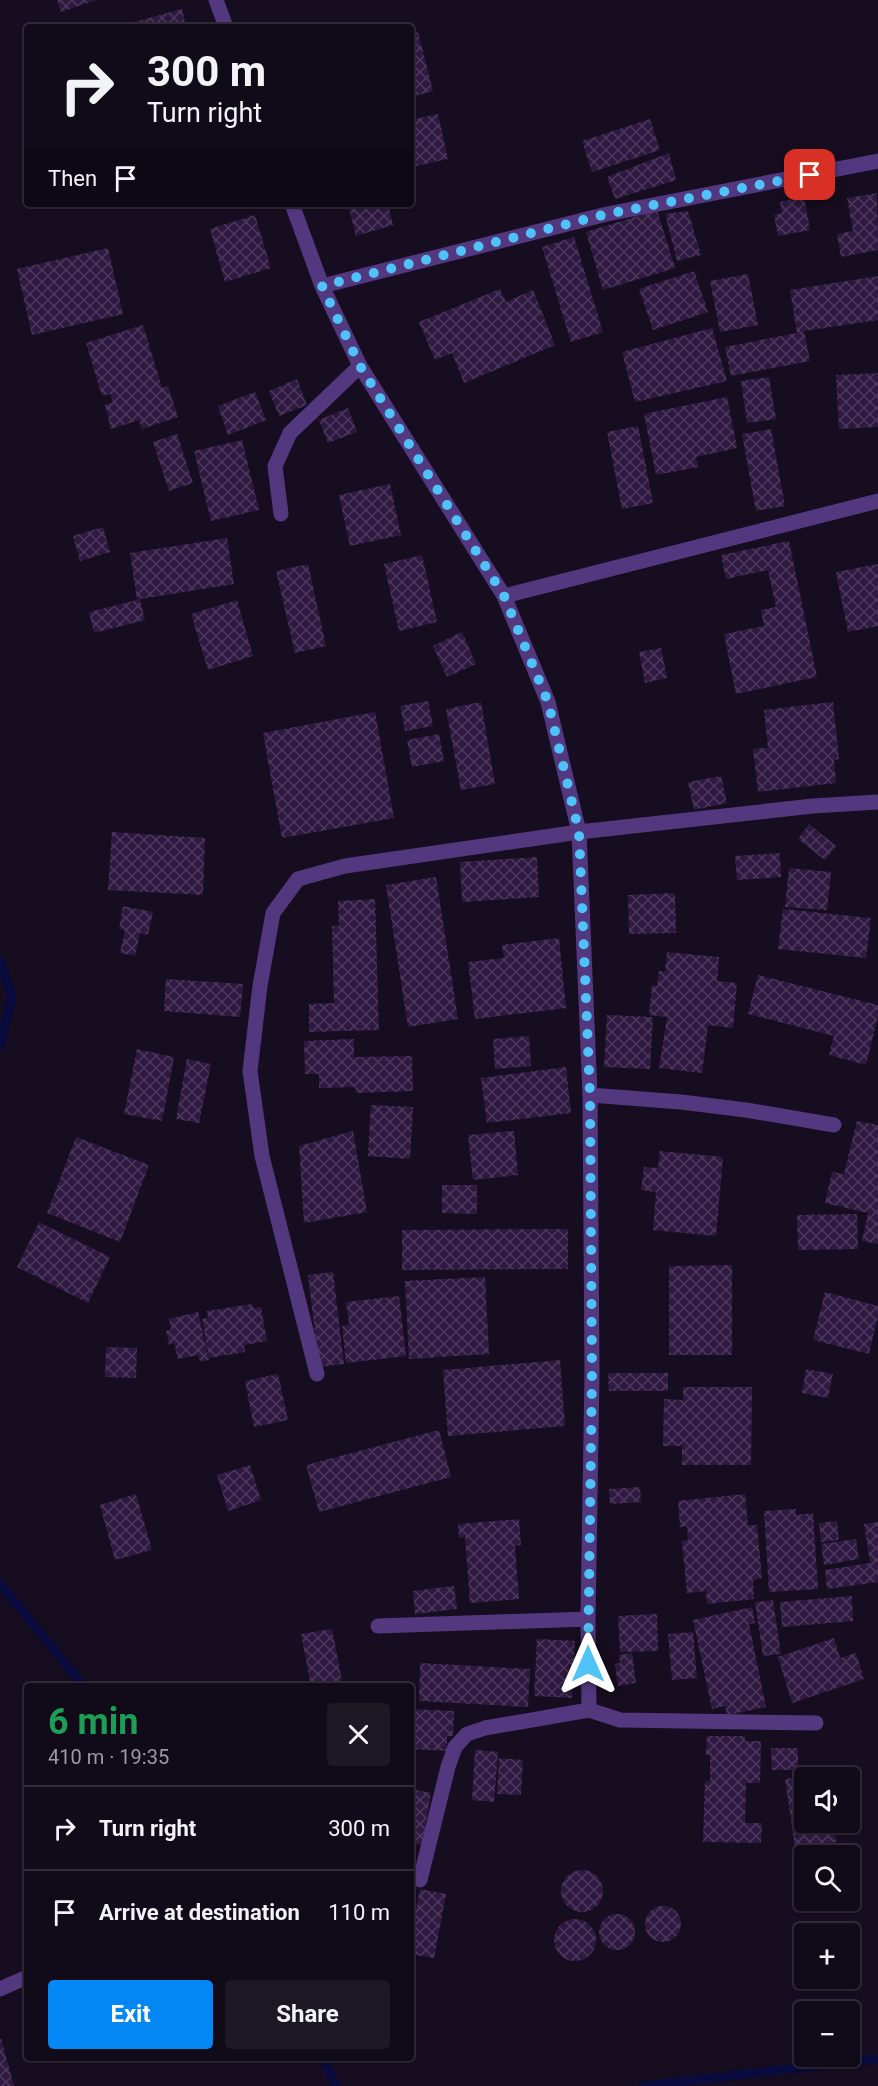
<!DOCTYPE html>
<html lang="en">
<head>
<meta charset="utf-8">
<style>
	:root { --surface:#110a18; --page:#1e1825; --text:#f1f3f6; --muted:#9c9aa2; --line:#302b37; --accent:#0287f5 }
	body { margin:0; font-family:Roboto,sans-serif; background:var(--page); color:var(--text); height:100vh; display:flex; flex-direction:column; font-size:22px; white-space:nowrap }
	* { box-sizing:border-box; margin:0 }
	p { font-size:20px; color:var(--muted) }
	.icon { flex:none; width:33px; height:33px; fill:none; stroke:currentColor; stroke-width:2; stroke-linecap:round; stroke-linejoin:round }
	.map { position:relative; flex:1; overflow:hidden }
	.panel { position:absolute; left:24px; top:1683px; width:390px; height:378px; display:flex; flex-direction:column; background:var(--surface); border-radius:6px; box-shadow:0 2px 4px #0004,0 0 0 2px var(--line) }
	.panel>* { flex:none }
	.hud { position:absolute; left:24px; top:24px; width:390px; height:183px; border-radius:6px; box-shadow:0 2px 4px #0004,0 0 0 2px var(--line); background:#110a18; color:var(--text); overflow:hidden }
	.controls { position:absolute; left:794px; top:1767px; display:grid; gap:12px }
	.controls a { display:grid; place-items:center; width:66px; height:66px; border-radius:6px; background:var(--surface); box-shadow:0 2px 4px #0004,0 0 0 2px var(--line); font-size:30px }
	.pin { position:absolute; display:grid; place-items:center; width:51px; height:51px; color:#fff; margin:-26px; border-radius:12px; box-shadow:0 3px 9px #0006 }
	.me { position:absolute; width:66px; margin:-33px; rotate:0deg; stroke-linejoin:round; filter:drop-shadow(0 0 4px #0008) }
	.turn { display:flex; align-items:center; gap:21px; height:126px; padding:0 24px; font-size:27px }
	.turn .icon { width:78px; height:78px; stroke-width:2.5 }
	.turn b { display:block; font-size:42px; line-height:51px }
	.then { display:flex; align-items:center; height:57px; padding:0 24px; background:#0003; gap:12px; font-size:22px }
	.round { display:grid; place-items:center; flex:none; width:63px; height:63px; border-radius:6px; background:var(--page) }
	.summary { display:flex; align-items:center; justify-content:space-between; height:102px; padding:0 24px }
	h1 { font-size:36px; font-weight:700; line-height:45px; color:#1e9e55 }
	.primary-button { display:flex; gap:12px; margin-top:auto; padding:12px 24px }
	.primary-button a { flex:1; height:69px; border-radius:6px; background:var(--accent); color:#fff; font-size:24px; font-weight:700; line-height:69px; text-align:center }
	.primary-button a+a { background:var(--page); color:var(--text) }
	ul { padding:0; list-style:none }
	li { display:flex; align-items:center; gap:18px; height:84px; padding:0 24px; border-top:2px solid var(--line) }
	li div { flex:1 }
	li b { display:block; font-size:22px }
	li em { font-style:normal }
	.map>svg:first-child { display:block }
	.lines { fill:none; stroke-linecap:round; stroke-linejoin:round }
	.stream { stroke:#090a3d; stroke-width:9 }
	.building { fill:url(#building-cross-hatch) }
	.lane { stroke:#54387f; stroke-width:15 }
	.street { stroke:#54387f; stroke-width:15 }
	.route { stroke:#4fc3f7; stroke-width:10; stroke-dasharray:0 18 }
</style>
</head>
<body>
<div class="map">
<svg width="878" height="2086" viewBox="0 0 878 2086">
	<defs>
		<pattern id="building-cross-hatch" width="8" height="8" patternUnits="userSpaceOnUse" patternTransform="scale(1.5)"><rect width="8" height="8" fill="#2f1941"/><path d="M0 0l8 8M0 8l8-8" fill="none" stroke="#4d395e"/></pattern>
	</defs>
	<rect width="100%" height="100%" fill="#170d20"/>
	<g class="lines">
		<path class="stream" d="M0,961L12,997L0,1045
			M0,1584L84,1686
			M323,2058L336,2086
			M643,2086L878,2059"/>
	</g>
	<path class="building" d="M57,0H96L61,12Z
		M182,9L186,27H120V26Z
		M418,32L433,91L411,97V34Z
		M438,114L448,159L411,167V120Z
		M650,119L660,150L592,172L582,141Z
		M669,153L676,180L615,199L607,177Z
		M877,193L878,250L841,257L837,234L853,231L847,198Z
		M804,197L810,230L778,236L774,215L782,213L780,202Z
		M348,204H388L393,225L356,236Z
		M657,210L675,268L603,290L586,232Z
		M688,211L701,255L677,261L665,214Z
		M255,215L271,268L225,282L210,229Z
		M574,237L603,332L571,342L542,247Z
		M108,248L123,314L32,335L17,269Z
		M694,271L708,312L653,330L639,289Z
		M748,274L758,325L720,332L710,281Z
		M878,276V320L804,331L810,361L731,376L725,347L797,333L790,290Z
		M500,289L506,302L533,290L555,345L464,383L452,353L435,360L419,322Z
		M143,325L162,388L168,386L178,417L142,429L139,420L111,429L105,405L113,402L110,394L102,396L86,343Z
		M712,328L727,381L635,402L622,352Z
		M878,373V427L839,429L836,375Z
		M769,377L776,419L747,423L741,381Z
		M297,379L307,405L279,416L269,391Z
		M255,392L266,420L228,435L218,406Z
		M727,397L737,448L696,457L698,467L656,475L644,414Z
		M348,408L357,432L328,443L319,420Z
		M638,426L653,503L622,509L607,432Z
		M771,429L785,506L756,511L742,434Z
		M177,434L193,483L169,491L153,442Z
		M242,440L259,510L211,521L194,451Z
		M390,484L401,535L350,546L339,495Z
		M103,527L110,552L80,561L73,536Z
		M227,538L234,584L140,599L145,620L94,633L89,612L137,600L130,553Z
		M789,541L817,677L736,694L724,634L764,626L761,610L776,607L768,570L726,579L721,555Z
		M422,555L437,622L399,631L384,564Z
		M308,564L326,646L295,653L276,571Z
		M878,564V626L848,632L836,572Z
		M237,600L253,656L208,670L191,614Z
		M462,632L476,664L447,677L433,646Z
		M661,648L667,678L645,683L639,652Z
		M428,701L433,726L405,731L400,706Z
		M481,702L495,784L461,790L446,709Z
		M833,702L839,759L834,760L836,783L758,792L753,749L768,748L764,710Z
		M375,712L394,818L282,838L263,733Z
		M439,734L444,761L412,767L407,740Z
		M721,776L727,803L694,810L688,782Z
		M809,824L836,846L825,860L798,839Z
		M112,832L205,838L203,895L108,890Z
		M780,853L781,877L737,880L735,856Z
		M537,857L539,897L462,902L460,862Z
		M789,868L831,872L827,910L785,907Z
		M436,877L458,1019L408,1027L386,885Z
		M675,893L676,933L629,934L628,895Z
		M375,899L379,1030L309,1032V1004L334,1003L332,926H339L338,901Z
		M123,906L153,912L148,935L140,933L135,956L120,953L125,930L119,929Z
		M783,909L871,918L866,958L778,949Z
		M559,938L566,1008L475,1019L468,962L504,958L502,945Z
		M667,952L719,957L717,981L737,983L733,1028L708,1025L702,1073L659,1068L667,1017L649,1015L652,985L657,986L659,971L665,972Z
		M758,975L878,1005V1016L866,1065L829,1055L834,1036L748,1014Z
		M166,979L243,984L240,1017L164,1011Z
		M607,1015L653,1017L650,1069L604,1067Z
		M529,1036L531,1066L495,1069L493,1039Z
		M354,1039V1057L412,1056L413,1091L356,1093L355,1087L319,1088V1074H305L304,1041Z
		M137,1049L174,1057L162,1121L124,1114Z
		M187,1059L211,1064L199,1123L176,1119Z
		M566,1067L571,1113L487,1123L481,1078Z
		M371,1105L413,1107L410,1159L368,1156Z
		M857,1121L878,1125V1244L862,1241L868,1213L825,1203L832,1172L844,1174Z
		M353,1131L367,1212L304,1223L299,1146Z
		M514,1131L518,1175L473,1180L468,1135Z
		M76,1137L149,1165L120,1242L47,1213Z
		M660,1151L723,1157L716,1236L653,1230L656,1192L641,1190L644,1167L658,1168Z
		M442,1185H477V1214L442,1213Z
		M857,1214L858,1249L798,1250L797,1215Z
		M39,1222L110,1257L88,1303L17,1267Z
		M568,1229V1269L402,1270V1230Z
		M732,1265V1355H669V1266Z
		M333,1272L344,1364L319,1367L308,1275Z
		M485,1277L489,1354L409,1359L405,1281Z
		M825,1292L878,1306V1316L869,1354L813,1340Z
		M399,1296L406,1356L346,1363L342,1326L349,1324L346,1302Z
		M252,1304L253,1308L261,1307L267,1341L244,1345L245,1352L209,1358L202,1319L208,1318L207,1311Z
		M198,1312L209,1360L200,1362L198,1355L178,1359L174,1343L169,1345L166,1331L171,1330L169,1319Z
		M106,1347L137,1348L136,1378L105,1377Z
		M560,1360L565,1426L448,1436L443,1370Z
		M806,1369L833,1374L828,1398L802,1393Z
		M608,1373H668V1391H609Z
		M278,1374L288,1420L254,1427L245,1381Z
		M683,1387H752L751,1465H682V1446H663L664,1399L683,1400Z
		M439,1430L451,1477L319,1512L306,1465Z
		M250,1465L261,1500L228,1511L217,1475Z
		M640,1487L641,1502L610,1504L609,1489Z
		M136,1494L152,1550L115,1560L100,1505Z
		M745,1494L748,1525H757L762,1578L753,1580L754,1599L707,1604L706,1591L687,1593L682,1541L688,1540L687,1526L680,1527L678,1501Z
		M796,1509V1515L813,1513L818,1589L769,1592L764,1511Z
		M519,1519L521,1545L515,1546L519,1599L470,1603L465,1537L459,1538L458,1524Z
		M837,1521L839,1540L821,1542L819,1523Z
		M878,1522V1582L827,1589L825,1570L870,1563L864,1524Z
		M856,1539L859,1559L824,1565L821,1544Z
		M454,1586L457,1609L415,1614L413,1591Z
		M852,1596L853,1621L782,1627L780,1602Z
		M773,1600L781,1654L763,1656L755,1602Z
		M752,1607L755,1623L749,1624L766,1707L727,1715L725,1706L712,1709L693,1620Z
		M657,1614L658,1651L620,1652L618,1616Z
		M332,1629L343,1686H311L301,1634Z
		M693,1632L697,1678L672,1680L668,1634Z
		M834,1638L840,1658L856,1653L864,1679L792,1703L778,1657Z
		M537,1639L575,1641L572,1698L534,1696Z
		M632,1653L636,1683L618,1686L615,1664L620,1663L619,1655Z
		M420,1663L530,1669L528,1707L419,1701Z
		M411,1709L454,1711L453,1736H447V1751L411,1749Z
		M707,1736H745V1741H761L760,1783H746L745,1823H762L761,1843L703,1842L705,1781H710V1755H706Z
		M771,1748H798V1770H772Z
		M475,1750L498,1752L494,1802L472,1800Z
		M499,1758L523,1760L521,1795L497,1794Z
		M825,1773L826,1778H804V1822H833L836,1842L795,1848L785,1779Z
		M411,1789L431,1793L422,1845L411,1843Z
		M561 1891a21 21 0 1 1 42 0a21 21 0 1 1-42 0Z
		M420,1889L446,1894L434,1958L411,1954V1914L415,1915Z
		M645 1924a18 18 0 1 1 36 0a18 18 0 1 1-36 0Z
		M599 1932a18 18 0 1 1 36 0a18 18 0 1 1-36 0Z
		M554 1940a21 21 0 1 1 42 0a21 21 0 1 1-42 0Z
		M0,2039H1L14,2086H0Z"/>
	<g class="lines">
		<path class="lane" d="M281,514L275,466L290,433L360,366
			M0,1989L27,1977"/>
		<path class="street" d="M216,0L226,27
			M292,204L322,286L360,366L504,596L548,702L579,832L590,1095L592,1373L588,1619L589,1710L620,1720L816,1723
			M322,286L607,214L878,161
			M504,596L878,501
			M590,1095L681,1102L746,1110L834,1125
			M317,1374L262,1156L250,1071L260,986L273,913L298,879L345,866L579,832L813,806L878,802
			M378,1626L588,1619
			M420,1880L448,1767L455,1747L467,1734L485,1728L589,1710"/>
	</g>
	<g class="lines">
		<path class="route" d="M588,1664L592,1373L590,1095L579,832L548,702L504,596L360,366L322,286L607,214L810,175"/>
	</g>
</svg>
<div class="controls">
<a><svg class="icon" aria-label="sound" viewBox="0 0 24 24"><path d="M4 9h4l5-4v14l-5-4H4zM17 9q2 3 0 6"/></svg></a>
<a><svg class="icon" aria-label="search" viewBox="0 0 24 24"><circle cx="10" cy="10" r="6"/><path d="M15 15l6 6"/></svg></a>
<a>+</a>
<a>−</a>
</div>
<div class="pin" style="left:810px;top:175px;background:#d93025"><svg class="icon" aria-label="arrive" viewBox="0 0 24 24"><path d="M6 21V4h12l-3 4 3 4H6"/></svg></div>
<svg class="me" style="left:588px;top:1664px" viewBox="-20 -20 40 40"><path d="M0-17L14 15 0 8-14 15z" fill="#4fc3f7" stroke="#fff" stroke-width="4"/></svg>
<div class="hud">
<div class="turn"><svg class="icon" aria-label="right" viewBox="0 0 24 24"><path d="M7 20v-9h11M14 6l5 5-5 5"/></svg><div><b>300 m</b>Turn right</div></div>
<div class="then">Then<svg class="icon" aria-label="arrive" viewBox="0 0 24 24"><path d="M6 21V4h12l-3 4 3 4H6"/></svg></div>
</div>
<section class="panel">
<div class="summary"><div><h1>6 min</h1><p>410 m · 19:35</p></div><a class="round"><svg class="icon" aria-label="close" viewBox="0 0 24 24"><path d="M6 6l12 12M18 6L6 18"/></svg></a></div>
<ul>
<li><svg class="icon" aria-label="right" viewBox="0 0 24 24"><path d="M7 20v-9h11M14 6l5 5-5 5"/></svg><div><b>Turn right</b></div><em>300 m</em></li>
<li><svg class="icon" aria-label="arrive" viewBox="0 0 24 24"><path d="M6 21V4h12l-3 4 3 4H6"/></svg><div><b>Arrive at destination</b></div><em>110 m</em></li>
</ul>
<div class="primary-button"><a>Exit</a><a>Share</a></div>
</section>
</div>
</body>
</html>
